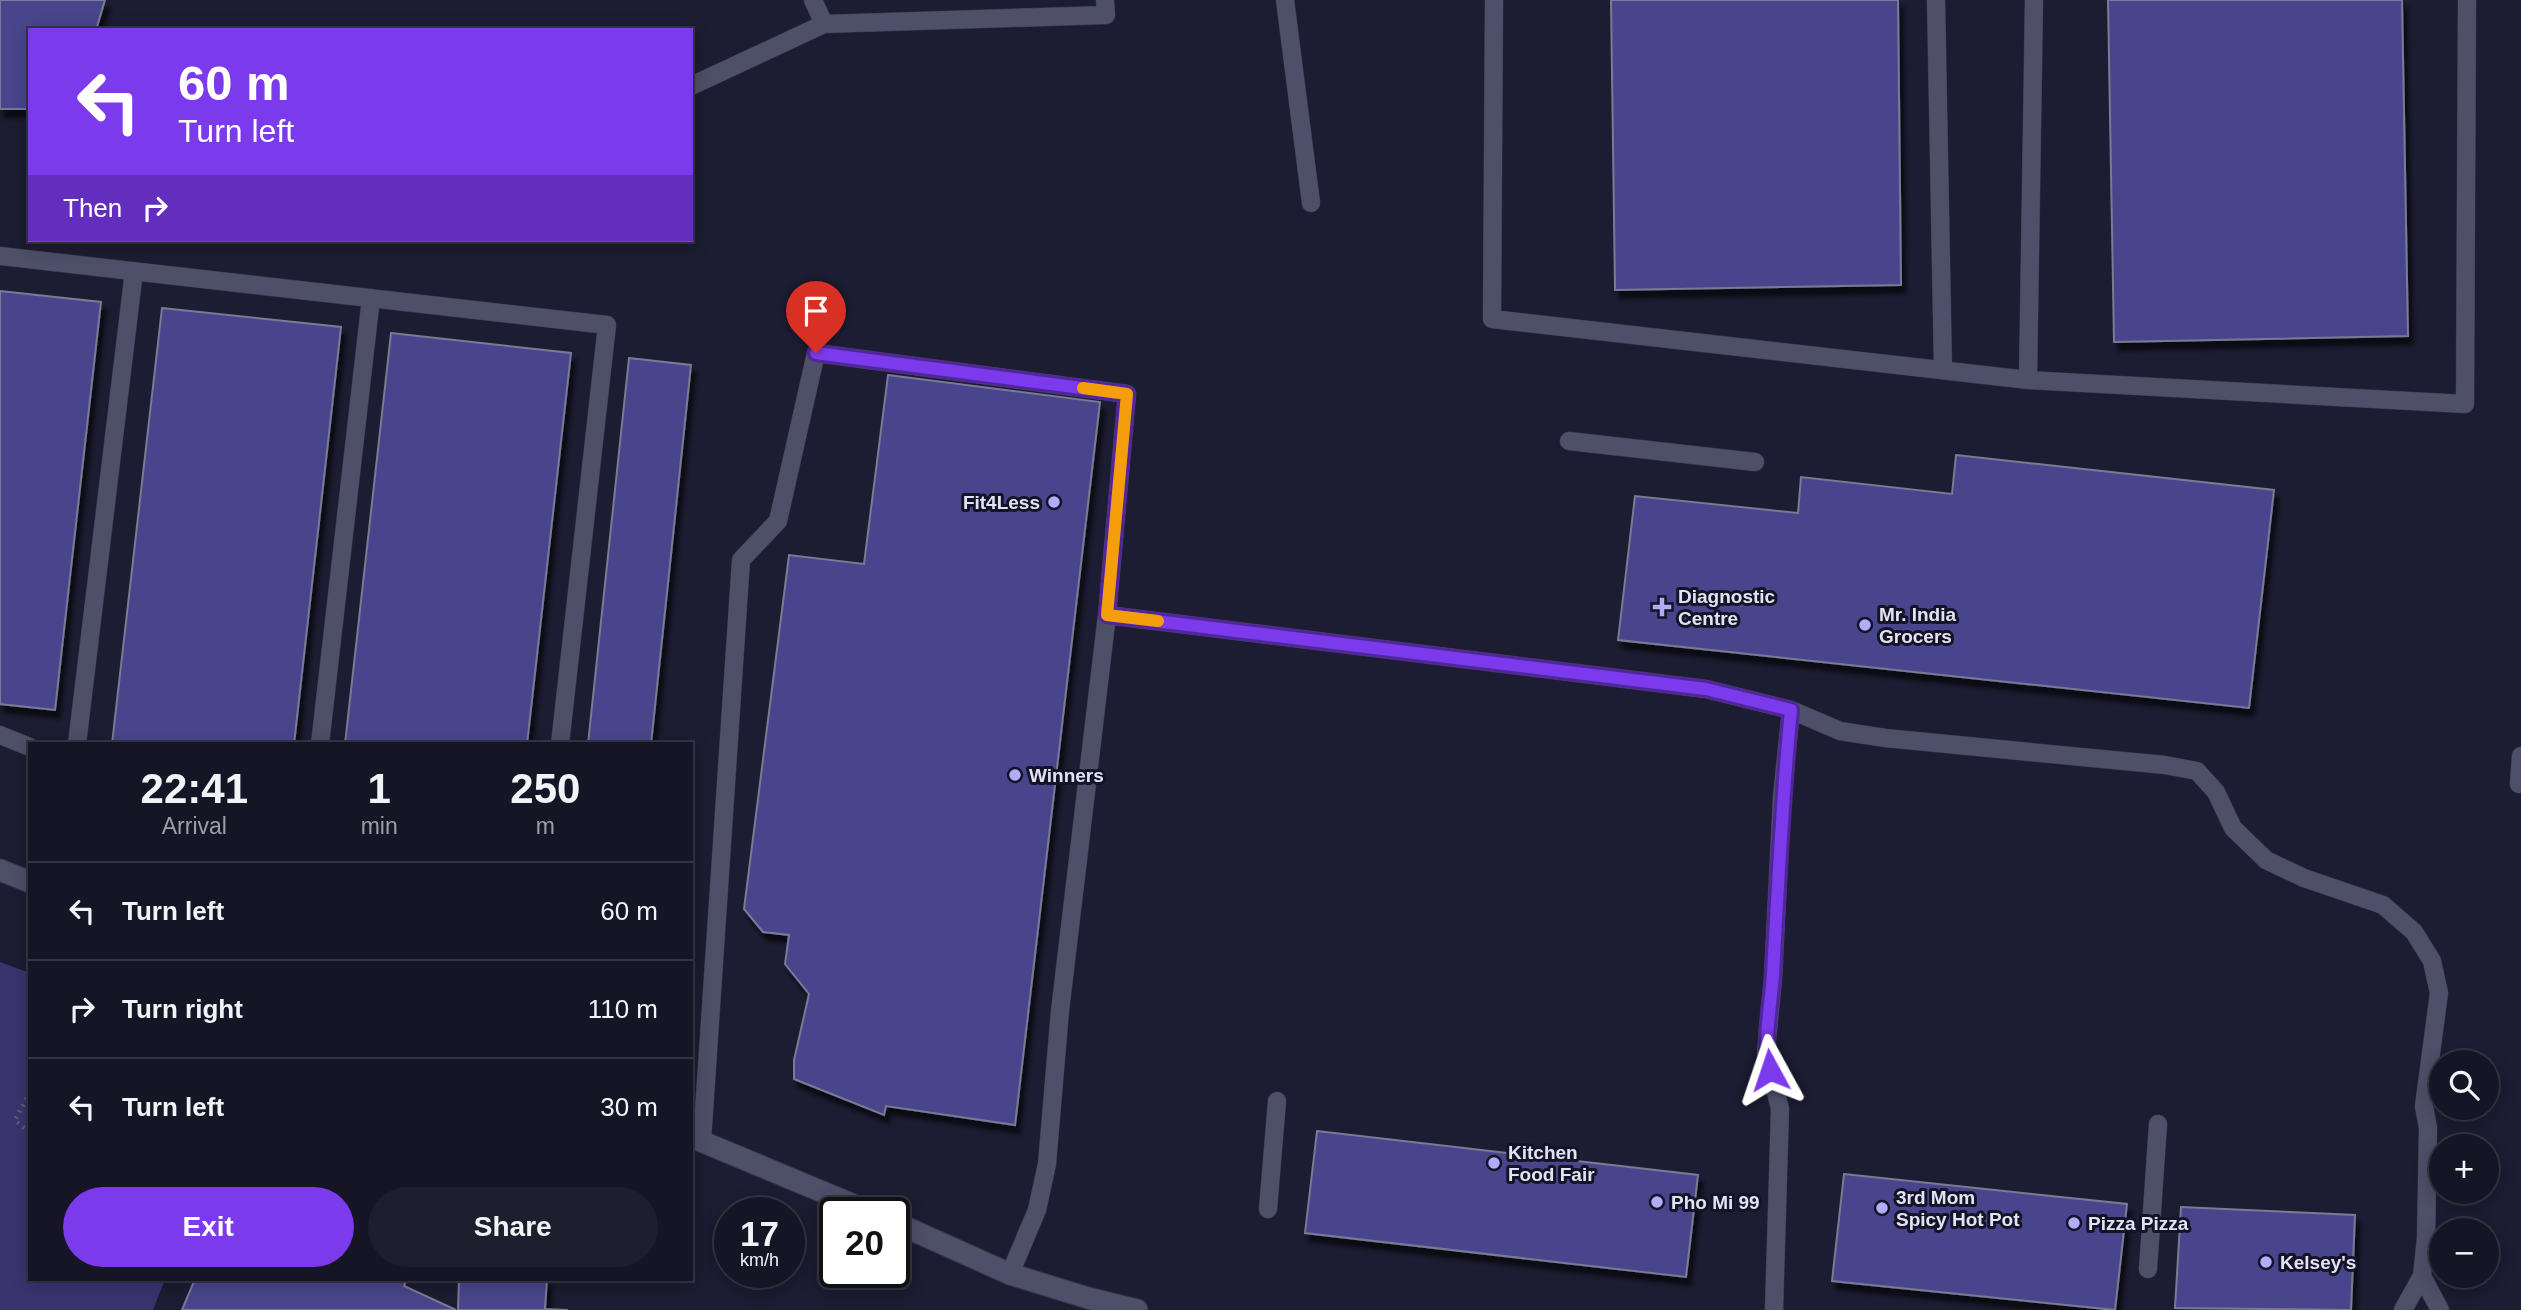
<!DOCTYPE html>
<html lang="en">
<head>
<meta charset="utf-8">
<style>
	:root { --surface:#151526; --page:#1e1e2e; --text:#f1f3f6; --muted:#9d9fa7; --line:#343443; --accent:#7c3aed }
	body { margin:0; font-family:Arial,sans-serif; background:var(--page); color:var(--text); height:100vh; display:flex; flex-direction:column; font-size:26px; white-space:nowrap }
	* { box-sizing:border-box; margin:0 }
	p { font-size:23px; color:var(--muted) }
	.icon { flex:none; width:38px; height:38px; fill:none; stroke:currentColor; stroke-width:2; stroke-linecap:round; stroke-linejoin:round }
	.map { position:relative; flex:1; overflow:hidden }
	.sheet { position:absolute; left:28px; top:742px; width:665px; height:539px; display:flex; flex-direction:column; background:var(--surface); border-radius:0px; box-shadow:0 4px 18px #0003,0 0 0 2px var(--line) }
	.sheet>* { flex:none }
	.hud { position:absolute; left:28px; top:28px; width:665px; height:214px; border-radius:0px; box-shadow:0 4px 18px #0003,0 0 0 2px var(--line); background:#7c3aed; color:#fff; overflow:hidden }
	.buttons { position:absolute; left:2429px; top:1050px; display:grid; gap:14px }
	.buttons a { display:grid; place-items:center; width:70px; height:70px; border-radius:50%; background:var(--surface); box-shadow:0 4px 18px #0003,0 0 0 2px var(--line); font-size:35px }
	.speed { position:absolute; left:714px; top:1197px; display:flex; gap:14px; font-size:35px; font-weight:700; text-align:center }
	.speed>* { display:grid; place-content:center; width:91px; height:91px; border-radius:50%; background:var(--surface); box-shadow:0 4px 18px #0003,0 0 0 2px var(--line); line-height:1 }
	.speed small { font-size:18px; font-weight:400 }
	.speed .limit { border:4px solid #111; border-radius:10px; background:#fff; color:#111 }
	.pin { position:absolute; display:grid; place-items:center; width:60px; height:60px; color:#fff; margin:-72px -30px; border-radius:50% 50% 50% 0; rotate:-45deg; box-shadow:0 0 7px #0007 }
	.pin .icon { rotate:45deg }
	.me { position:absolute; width:77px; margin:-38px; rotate:355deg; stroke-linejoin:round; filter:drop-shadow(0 0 5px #0008) }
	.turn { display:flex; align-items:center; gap:24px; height:147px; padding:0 35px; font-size:32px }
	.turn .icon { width:91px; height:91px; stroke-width:2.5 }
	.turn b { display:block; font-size:49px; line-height:60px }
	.then { display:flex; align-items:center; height:66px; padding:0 35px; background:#0003; gap:14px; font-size:26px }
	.eta { display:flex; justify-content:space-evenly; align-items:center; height:119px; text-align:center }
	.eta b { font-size:42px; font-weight:600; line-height:49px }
	.primary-button { display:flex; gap:14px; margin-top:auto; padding:14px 35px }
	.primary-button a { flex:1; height:80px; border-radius:42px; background:var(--accent); color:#fff; font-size:28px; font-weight:600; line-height:80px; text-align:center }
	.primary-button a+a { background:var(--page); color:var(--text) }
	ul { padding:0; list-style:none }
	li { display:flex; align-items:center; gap:21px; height:98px; padding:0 35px; border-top:2px solid var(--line) }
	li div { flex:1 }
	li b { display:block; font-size:26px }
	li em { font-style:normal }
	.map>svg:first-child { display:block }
	.green { fill:#39346e }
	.building { fill:#49448c; stroke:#797a95; stroke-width:2; filter:url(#shadow) }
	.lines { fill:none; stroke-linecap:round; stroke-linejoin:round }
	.lane-casing { stroke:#373749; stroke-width:19 }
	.secondary-casing { stroke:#373749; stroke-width:23 }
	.path { stroke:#5c5d70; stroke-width:4.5; stroke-dasharray:2 5; stroke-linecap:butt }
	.lane { stroke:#4e4f68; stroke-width:18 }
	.secondary { stroke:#4e4f68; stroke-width:21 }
	.route-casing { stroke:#51269a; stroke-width:18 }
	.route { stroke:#7c3aed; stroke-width:12 }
	.slow { stroke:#f59e0b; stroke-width:12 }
	.poi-dot { fill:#afaefa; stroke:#141327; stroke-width:2.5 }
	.labels { text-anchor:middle; stroke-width:6; stroke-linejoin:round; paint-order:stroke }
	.poi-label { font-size:19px; font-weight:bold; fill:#e2e3f2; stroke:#141327; text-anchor:start }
</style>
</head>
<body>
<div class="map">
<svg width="2521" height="1310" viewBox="0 0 2521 1310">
	<defs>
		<filter id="shadow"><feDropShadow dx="4.5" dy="8" stdDeviation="2" flood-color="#0009"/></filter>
	</defs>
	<rect width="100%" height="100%" fill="#1c1c32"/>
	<path class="green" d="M0,962L30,973V1279H165L153,1310H0Z"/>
	<path class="building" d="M0,0H105L96,30H30V109H0Z
		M1611,0H1898L1901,285L1615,290Z
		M2108,0H2402L2408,336L2114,342Z
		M0,291L101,302L55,710L0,704Z
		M162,308L341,327L294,744H112Z
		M391,333L571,353L527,744H345Z
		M629,358L691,365L651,744H588Z
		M888,375L1100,402L1015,1125L886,1106L884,1115L794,1079V1060L809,994L785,964L789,935L763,932L744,909L789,555L864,564Z
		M1956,455L2274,490L2249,708L1618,640L1635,496L1798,513L1801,477L1952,494Z
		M1317,1131L1698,1175L1686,1277L1305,1233Z
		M1844,1174L2127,1204L2115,1310L1832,1281Z
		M2181,1207L2355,1215L2351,1310L2175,1308Z
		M195,1279H407L404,1286L456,1310H182Z
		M459,1279H547L545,1309L568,1310H458Z"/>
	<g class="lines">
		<defs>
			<path id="lane" d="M813,0L824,24L1106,15L1105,0
				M1285,0L1311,203
				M1494,0L1492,319L2028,380L2465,404L2467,0
				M1936,0L1943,370
				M691,86L824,24
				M0,256L607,325L560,744
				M2028,380L2034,0
				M1569,441L1755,462
				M1107,615L1706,689L1791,710L1840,731L1885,738L2165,765L2197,771L2216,792L2233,828L2266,860L2304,878L2383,905L2414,932L2432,961L2439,993L2424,1106L2428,1128L2426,1238L2422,1276L2403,1310
				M0,735L30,747
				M77,744L134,271
				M320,744L371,298
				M2519,784L2521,756
				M702,1141L741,560L778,521L816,353L1127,394L1107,615L1060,1011L1047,1164L1037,1210L1010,1274
				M1268,1209L1277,1101
				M2148,1269L2158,1124
				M2422,1276L2440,1310
				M1774,1310L1780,1109L1766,1051L1773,978L1782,797L1791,710"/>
			<path id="secondary" d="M0,870L30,882
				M691,1137L873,1213
				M894,1222L1010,1274L1088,1298L1137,1310"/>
		</defs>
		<use href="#lane" class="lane-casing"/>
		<use href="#secondary" class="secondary-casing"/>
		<path class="path" d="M30,1092L15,1120L30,1133"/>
		<use href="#lane" class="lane"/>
		<use href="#secondary" class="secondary"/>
	</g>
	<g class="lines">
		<defs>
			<path id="route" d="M816,353L1127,394L1107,615L1706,689L1791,710C1782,798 1778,886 1773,974C1771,1006 1763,1038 1770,1070"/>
		</defs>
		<use href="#route" class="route-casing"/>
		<use href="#route" class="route"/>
		<path class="slow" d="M1083,388L1127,394L1107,615L1158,621"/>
	</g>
	<g class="poi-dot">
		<circle cx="1054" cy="502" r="7"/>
		<path d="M1658.5 596.5h7v7h7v7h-7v7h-7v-7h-7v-7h7z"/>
		<circle cx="1865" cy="625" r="7"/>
		<circle cx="1015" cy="775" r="7"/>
		<circle cx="1494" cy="1163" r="7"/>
		<circle cx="1657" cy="1202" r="7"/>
		<circle cx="1882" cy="1208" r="7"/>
		<circle cx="2074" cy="1223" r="7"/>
		<circle cx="2266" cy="1262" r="7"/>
	</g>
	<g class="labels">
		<g class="poi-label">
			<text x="1040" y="509" text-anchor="end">Fit4Less</text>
			<text x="1678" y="603">Diagnostic<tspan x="1678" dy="22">Centre</tspan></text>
			<text x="1879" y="621">Mr. India<tspan x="1879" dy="22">Grocers</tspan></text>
			<text x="1029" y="782">Winners</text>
			<text x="1508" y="1159">Kitchen<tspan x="1508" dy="22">Food Fair</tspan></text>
			<text x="1896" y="1204">3rd Mom<tspan x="1896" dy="22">Spicy Hot Pot</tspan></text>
			<text x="1671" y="1209">Pho Mi 99</text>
			<text x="2088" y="1230">Pizza Pizza</text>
			<text x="2280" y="1269">Kelsey's</text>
		</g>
	</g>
</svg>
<div class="buttons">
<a><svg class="icon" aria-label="search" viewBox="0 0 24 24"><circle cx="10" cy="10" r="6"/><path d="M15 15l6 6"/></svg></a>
<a>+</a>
<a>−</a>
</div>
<div class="speed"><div>17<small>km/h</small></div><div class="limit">20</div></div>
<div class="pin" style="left:816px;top:353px;background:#d93025"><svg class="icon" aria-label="arrive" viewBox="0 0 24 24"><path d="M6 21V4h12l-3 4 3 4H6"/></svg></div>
<svg class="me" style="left:1770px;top:1070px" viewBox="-20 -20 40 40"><path d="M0-17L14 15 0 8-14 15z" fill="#7c3aed" stroke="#fff" stroke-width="4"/></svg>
<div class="hud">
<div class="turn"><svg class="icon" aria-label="left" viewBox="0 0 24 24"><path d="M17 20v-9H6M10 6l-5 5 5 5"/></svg><div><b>60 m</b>Turn left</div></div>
<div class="then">Then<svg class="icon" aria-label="right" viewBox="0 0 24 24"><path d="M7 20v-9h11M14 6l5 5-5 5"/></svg></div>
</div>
<section class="sheet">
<div class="eta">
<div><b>22:41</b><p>Arrival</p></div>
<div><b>1</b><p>min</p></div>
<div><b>250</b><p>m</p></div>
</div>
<ul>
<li><svg class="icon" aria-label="left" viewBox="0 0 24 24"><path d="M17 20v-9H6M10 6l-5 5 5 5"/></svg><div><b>Turn left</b></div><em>60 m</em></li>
<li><svg class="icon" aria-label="right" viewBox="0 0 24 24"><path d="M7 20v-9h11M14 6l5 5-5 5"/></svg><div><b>Turn right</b></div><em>110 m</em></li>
<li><svg class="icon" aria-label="left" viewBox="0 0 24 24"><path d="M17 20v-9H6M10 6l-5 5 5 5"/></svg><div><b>Turn left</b></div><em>30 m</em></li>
</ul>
<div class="primary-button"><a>Exit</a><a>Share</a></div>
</section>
</div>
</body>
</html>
